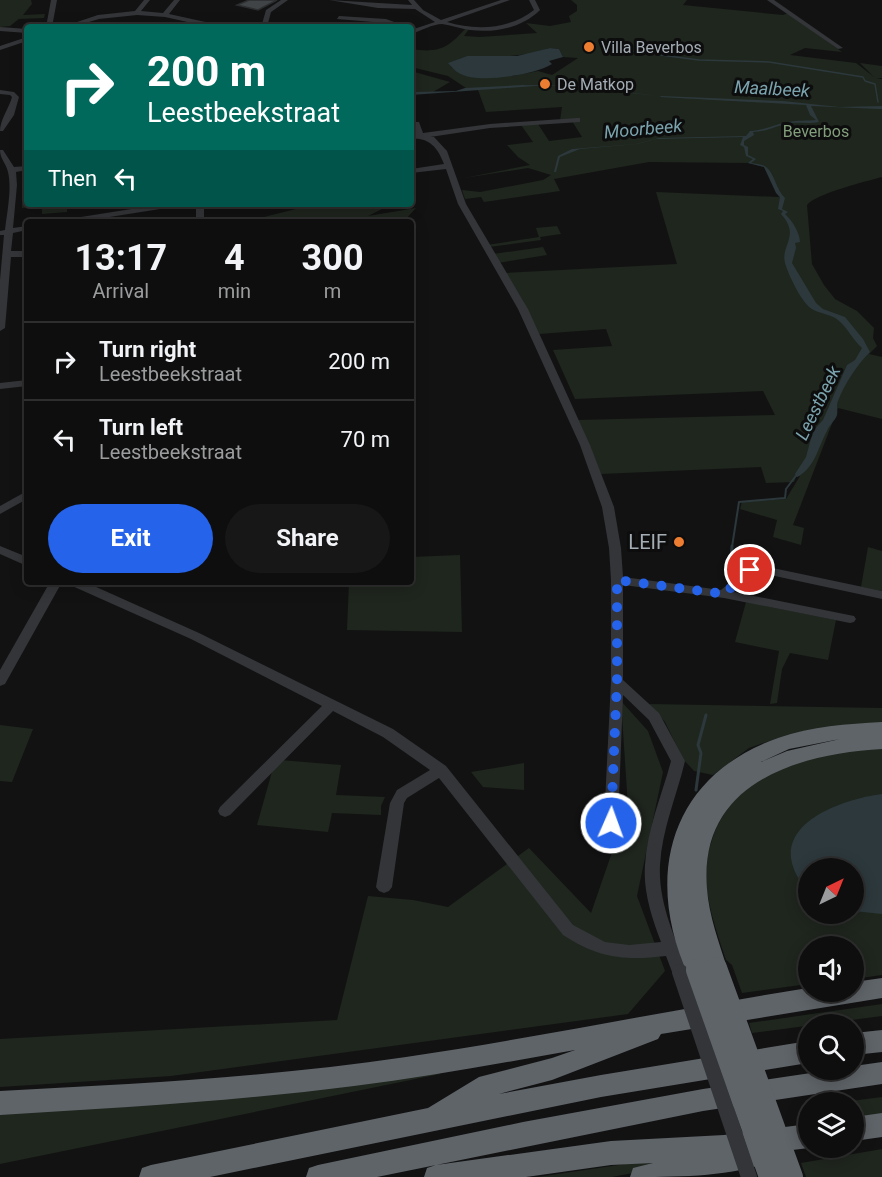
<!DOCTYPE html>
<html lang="en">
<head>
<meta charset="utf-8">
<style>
	:root { --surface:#0e0e0e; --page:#171717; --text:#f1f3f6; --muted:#9b9c9e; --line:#2e2e2e; --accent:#2563eb }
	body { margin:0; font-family:Roboto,sans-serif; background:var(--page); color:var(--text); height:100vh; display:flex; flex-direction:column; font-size:22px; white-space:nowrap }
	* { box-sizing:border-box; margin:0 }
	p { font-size:20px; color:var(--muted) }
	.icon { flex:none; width:33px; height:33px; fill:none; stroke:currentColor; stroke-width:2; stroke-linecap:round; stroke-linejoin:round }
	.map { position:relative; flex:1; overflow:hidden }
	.side { position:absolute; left:24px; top:219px; width:390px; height:366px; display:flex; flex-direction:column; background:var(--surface); border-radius:6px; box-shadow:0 3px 15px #0003,0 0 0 2px var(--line) }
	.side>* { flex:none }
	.top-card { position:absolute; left:24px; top:24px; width:390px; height:183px; border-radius:6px; box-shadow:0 3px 15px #0003,0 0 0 2px var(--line); background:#00695c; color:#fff; overflow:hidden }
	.needle { width:39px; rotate:43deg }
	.controls { position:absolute; left:798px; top:858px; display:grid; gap:12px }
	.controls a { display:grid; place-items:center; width:66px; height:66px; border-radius:50%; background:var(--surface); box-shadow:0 3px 15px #0003,0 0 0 2px var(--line); font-size:30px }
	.pin { position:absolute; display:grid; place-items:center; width:51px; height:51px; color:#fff; margin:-26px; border:3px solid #fff; border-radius:50%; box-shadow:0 2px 6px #0007 }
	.me { position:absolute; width:66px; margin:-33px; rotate:2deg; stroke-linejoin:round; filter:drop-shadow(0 0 4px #0008) }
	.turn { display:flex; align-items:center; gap:21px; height:126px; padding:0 24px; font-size:27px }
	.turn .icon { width:78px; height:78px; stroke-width:2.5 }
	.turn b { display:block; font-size:42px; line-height:51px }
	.then { display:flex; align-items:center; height:57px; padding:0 24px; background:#0003; gap:12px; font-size:22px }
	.eta { display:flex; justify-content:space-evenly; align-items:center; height:102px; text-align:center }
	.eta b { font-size:36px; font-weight:700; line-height:42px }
	.action { display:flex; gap:12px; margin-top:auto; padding:12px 24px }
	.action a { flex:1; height:69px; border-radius:36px; background:var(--accent); color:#fff; font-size:24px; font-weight:700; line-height:69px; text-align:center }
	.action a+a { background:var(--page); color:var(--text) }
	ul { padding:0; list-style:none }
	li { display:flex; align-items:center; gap:18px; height:78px; padding:0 24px; border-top:2px solid var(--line) }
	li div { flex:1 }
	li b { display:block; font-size:22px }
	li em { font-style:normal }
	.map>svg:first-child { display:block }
	.green { fill:#1f261e; fill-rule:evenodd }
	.water { fill:#2c383c }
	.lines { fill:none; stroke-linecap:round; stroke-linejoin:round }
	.stream-far2 { stroke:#2c383c; stroke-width:1.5 }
	.stream-far1 { stroke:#2c383c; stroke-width:2 }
	.stream { stroke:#2c383c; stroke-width:3 }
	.building { fill:#414446; stroke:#2c2d2f; stroke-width:1.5 }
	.minor { fill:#333538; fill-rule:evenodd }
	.highway { fill:#5f6469; fill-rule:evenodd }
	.minor-bridge { stroke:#333538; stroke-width:16 }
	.highway-bridge { stroke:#5f6469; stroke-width:22 }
	.route { stroke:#2563eb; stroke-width:10; stroke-dasharray:0 18 }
	.poi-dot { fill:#ed7d31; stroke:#0d0d0e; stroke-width:2 }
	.labels { text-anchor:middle; stroke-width:6; stroke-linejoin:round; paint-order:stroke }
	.far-poi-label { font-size:16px; fill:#a4adb4; stroke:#0d0d0e; text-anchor:start }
	.far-park-label { font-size:16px; fill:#829e7b; stroke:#0d0d0e }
	.far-water-label { font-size:18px; font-style:italic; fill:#7ba4ae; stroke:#0d0d0e }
	.poi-label { font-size:20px; fill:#a4adb4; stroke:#0d0d0e; text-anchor:end }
</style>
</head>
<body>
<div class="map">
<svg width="882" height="1177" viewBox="0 0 882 1177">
	<rect width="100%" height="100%" fill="#121213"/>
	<path class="green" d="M0,0H31L32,4L23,15L45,14L44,18L19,19L10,26L0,27Z
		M571,0H687L683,5L783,15L788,13L842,52L805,48L790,55L856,63L874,77L860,63L882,66V78H876L882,79V177C867,181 815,194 807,205L812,264L824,285L835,299L857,311L874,328L873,338L877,346L869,354L882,357V419L838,408L793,525L804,528L801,545L773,537L777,520L740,509L742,502L786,499L800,476L796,477L794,482L766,483L761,467L601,474L578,420L775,415L763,391L575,399L553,350L612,346L606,329L539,334L522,299L505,273L677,264L656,192L779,197L764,167L748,163L649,162L554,179L560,191L484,202L481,197L465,199L462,190L480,192L543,180L551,175L528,168L464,178L530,165L518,157L507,145L533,142L521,125L538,124L549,141L582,137L572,121H560L562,107L486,112L478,90L466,88L448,76L411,67V49C438,53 447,49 465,29H469L464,36L480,37L537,33L526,23L550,26L571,22L569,16L577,11V5ZM550,48L559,49L563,57L578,58L552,75L538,71L513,76H466L451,67L449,63L467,56L500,57L528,54Z
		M411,71L450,82L433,92H411Z
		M27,202V204H85L67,208V212L42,214V206L22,208V203Z
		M316,204H384L386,207L368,216L416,208L403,222H266L264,217Z
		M557,226L561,234L540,237L541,240L489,247L487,245L539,237L536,228Z
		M543,247L547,255L498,263L493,254Z
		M868,547L882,551V591L861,587Z
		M460,555L462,632L347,630L349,582H411V557Z
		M746,602L836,620L828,660L790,653L782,669L777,703L770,704L779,651L735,642Z
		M621,701L648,731L663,772L637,896L665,971L628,1014L171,1076L0,1087V1039L337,1020L368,896L413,900L448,907L529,848L591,913L628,806Z
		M649,704L882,708V725L778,738L749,748L713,775L694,771L683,759L665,722Z
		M0,725L33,729L12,782L0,781Z
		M882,748V975L854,979V946H808V984L742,993L732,965L726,960C716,930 705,899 705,866C705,858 710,848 712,840C726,793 772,766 818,755C838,750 861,750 882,748ZM808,868H854V914H808Z
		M280,760L341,765L336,795L385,797L381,806V815L332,813L328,832L257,825L273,768Z
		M524,763V790L483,787L471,772Z
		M882,1004V1016L752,1033L749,1023Z
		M437,1070L440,1074L0,1164V1112Z
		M882,1097V1115L854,1119V1102H843Z
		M882,1149V1177H806L801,1163Z
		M652,1160L654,1169L612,1177H538Z"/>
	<path class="water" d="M550,48L559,49L563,57L549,61L552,64C535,75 481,83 463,75C457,73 451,67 448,63L467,56H517Z
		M522,85L580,86L658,96L569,86H535L411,95L414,92L456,91L465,88Z
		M661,96L783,101L839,107L882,106V109H878L811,106L819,122C810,124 801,122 791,123C777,125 767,132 753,132L754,135L744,141V145L748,147V155L756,159L751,163C756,164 763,164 766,167C775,174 776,190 785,198L782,209L788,212L785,214C793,221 800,234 800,242L795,243L796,248L792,263L816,303L823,309L845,317L863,339L870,352C857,365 845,383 838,401C836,405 838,411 837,415C835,421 829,425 827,431C818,447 815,468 797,477L795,474L806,457L813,431L823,420L847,365L855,360L862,348C853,340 847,327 838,320C831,314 820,314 812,309C802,303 790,278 786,266C778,246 802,237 781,214L783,211L778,209L780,197L776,193L764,167L748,163L753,159L746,156L744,147L740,145L743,137L656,139L637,144L580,149L560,157L556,172H554L558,156L572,149L636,144L659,138L746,136L750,131C764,131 774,124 788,122C797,120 808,121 816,120L810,115L806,105L660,97Z
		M882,794V914L854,911V868H808V890C799,881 793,871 791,858C787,817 850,798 882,794Z"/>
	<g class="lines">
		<path class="stream-far2" d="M622,50L699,60L769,62L863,77L865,81L875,84L878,102"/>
		<path class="stream-far1" d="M732,547L739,502L785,498L786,489L798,473"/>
		<path class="stream" d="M732,546L731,560L747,565
			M696,790L701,753L698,745L706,715"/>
	</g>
	<path class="building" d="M249,0H277L258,10L237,5Z"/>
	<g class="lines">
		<path class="minor" d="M51,0H57L52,27H46Z
			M144,0H150L141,11L163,13L174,0H180L169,14L210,23L262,24L266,10L281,0H288L271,12L267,27H210L165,17L137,15L99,19L72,27H62L98,15L135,11Z
			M329,0L412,5L408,0H414L423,10L441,20L501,0H510L447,22C476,31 510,29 534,10L529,0H535L540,10C522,28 495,33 470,30C461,29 451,25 442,24C433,24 420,31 411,34V30L435,22L415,9L378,8Z
			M767,0H774L843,48L838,49Z
			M339,16L386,19L408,27H399L385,23L337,19Z
			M0,27L27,29V33L0,31Z
			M27,37V41L0,50V46Z
			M0,90L14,92L19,97L14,115L3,131H0C0,120 9,108 12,97L10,95L0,94Z
			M577,118H580V122L490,128L430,137H434L447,151L466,204L528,309L590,445L614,507L621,548L623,577L721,590L750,565L754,564L882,591V599L756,572L734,592L854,616L856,619L854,622L850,623L724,598L623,585V680L659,713L685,761C677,795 662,829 660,865C658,902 675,938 688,972L686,977L680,979L674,977L666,956C625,961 598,958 563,935L439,778L407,798L404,803L392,887L389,891L384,893L379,891L376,887L390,803L397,790L430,770L383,737L333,711L230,815L225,817L220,815L218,811L220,807L322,706L191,639L70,585L68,582H85L199,633L393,729L446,766L573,925L605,942L629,945L661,942C652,918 643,892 645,865C647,829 662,795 671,761L649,720L623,695L618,823L616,827L611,829L606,827L604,823L611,681V580L609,548L602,507L580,445L518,309L458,204L446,169L411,173V169L444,164C438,148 429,137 411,139V135L416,134L413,122H419L423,133L490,124Z
			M0,150H3L14,167L27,166V170L16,172L17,185L13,228L27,226V230L13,233L11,251H27V257H11L5,328L0,331V280L4,235H0V231L5,230C7,212 12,189 8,172C6,163 0,159 0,150Z
			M163,204H183L179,206L78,222H58L62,220Z
			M196,204H204V222H196Z
			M27,380V386L0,389V383Z
			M27,491V499L0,514V506Z
			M0,546L27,557V566L0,554Z
			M50,582H62L5,684L0,686V670Z"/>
		<path class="highway" d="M882,722V749C797,754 698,783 707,889C709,916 719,942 727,968L724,975L716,978L707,972L705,977L697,980L689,977C643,877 669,776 778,738C812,726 847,724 882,722ZM840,739L787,751L761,762L789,749Z
			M882,978V998L661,1034L658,1039L552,1080L499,1094L601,1075L808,1041V1063L601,1097L210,1177H139L142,1168L151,1165L428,1108L479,1077L552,1058L575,1050C501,1063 428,1077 354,1086C237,1101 118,1108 0,1115V1091C136,1084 272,1077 406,1057C541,1037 674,1009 808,988V992H854V982Z
			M882,1030V1052L854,1055V1033Z
			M882,1062V1084L703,1111L377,1177H306L309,1168L318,1165L523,1122L703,1089L831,1070H854V1066Z
			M882,1113V1137L854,1141V1117Z
			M808,1124L809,1148L767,1153L764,1164C724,1177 674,1177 630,1177L633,1168L653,1163L611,1165L526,1177H424L427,1168L436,1165L611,1141L724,1135Z"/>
		<path class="minor-bridge" d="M680,972L749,1177"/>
		<path class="highway-bridge" d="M716,968L792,1177
			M697,970L770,1177"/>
	</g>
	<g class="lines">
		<path class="route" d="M611,823L617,681V580L724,594L750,570"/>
	</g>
	<g class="poi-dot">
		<circle cx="589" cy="47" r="6"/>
		<circle cx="545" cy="84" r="6"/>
		<circle cx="679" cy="542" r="6"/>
	</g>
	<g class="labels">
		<g class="far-poi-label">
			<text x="601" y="53">Villa Beverbos</text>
			<text x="557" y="90">De Matkop</text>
		</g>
		<g class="far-park-label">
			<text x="816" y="137">Beverbos</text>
		</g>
		<g class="far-water-label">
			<text transform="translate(772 89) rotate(3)" y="6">Maalbeek</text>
			<text transform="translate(643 129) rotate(-5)" y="6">Moorbeek</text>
			<text transform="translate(818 403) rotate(-64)" y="6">Leestbeek</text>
		</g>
		<g class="poi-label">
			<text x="667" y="549">LEIF</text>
		</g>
	</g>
</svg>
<div class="controls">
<a><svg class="needle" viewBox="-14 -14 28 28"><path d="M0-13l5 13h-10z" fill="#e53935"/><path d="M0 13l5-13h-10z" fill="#9b9c9e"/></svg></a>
<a><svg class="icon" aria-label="sound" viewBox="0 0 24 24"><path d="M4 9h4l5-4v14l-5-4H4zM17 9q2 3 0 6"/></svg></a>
<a><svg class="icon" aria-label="search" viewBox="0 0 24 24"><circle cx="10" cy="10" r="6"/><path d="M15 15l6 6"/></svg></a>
<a><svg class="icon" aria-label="layers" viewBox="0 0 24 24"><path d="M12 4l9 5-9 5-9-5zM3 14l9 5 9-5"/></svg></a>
</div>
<div class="pin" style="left:750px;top:570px;background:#d93025"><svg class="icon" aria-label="arrive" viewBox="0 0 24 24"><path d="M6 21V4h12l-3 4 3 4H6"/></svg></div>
<svg class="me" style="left:611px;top:823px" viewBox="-20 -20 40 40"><circle r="17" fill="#2563eb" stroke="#fff" stroke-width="3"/><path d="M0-11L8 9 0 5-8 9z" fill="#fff"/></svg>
<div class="top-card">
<div class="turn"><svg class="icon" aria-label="right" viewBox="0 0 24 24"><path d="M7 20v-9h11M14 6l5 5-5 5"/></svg><div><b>200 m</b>Leestbeekstraat</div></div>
<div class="then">Then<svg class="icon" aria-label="left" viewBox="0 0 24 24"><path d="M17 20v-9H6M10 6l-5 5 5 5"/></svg></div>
</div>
<section class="side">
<div class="eta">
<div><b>13:17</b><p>Arrival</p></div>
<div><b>4</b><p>min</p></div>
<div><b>300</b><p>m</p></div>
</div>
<ul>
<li><svg class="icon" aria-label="right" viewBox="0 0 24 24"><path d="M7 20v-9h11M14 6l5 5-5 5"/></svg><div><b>Turn right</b><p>Leestbeekstraat</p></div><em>200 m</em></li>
<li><svg class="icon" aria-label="left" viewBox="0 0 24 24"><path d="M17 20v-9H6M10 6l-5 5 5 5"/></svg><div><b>Turn left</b><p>Leestbeekstraat</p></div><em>70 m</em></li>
</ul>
<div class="action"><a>Exit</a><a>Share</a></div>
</section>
</div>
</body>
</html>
